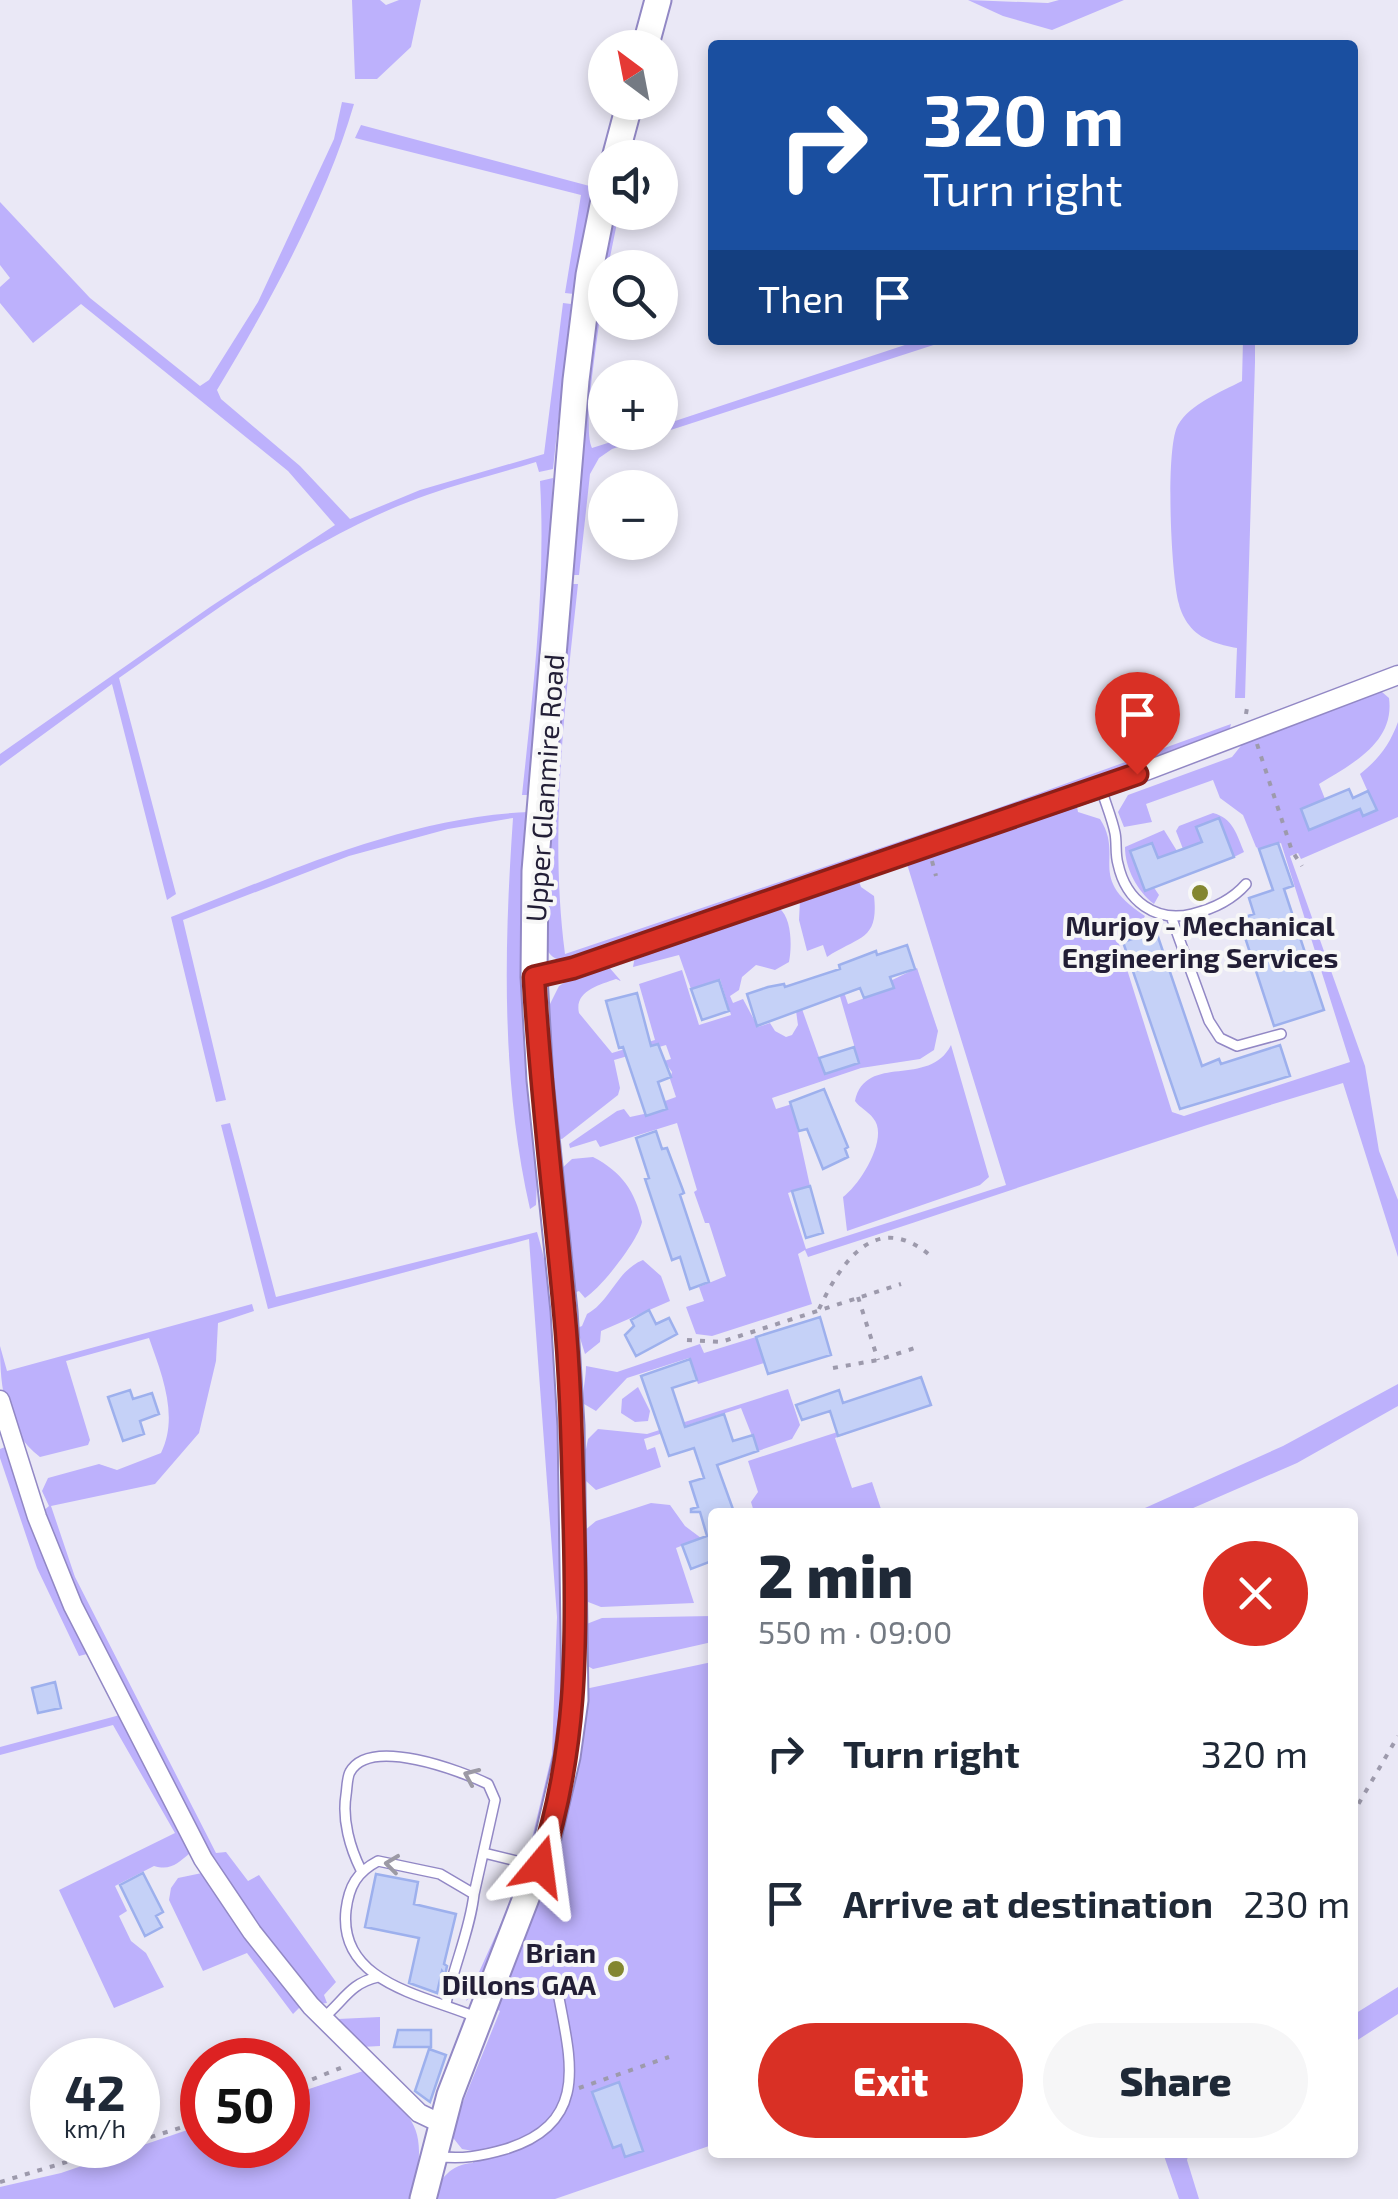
<!DOCTYPE html>
<html lang="en">
<head>
<meta charset="utf-8">
<style>
	:root { --surface:#fff; --page:#f6f6f7; --text:#1f2937; --muted:#747a83; --accent:#d93025 }
	body { margin:0; font-family:"Exo 2",sans-serif; background:var(--page); color:var(--text); height:100vh; display:flex; flex-direction:column; font-size:38px; white-space:nowrap }
	* { box-sizing:border-box; margin:0 }
	p { font-size:32px; color:var(--muted) }
	.icon { flex:none; width:55px; height:55px; fill:none; stroke:currentColor; stroke-width:2; stroke-linecap:round; stroke-linejoin:round }
	.map { position:relative; flex:1; overflow:hidden }
	.panel { position:absolute; left:708px; top:1508px; width:650px; height:650px; display:flex; flex-direction:column; background:var(--surface); border-radius:10px; box-shadow:0 5px 15px #0003 }
	.panel>* { flex:none }
	.guide { position:absolute; left:708px; top:40px; width:650px; height:305px; border-radius:10px; box-shadow:0 5px 15px #0003; background:#1a4fa0; color:#fff; overflow:hidden }
	.needle { width:65px; rotate:328deg }
	.tools { position:absolute; left:588px; top:30px; display:grid; gap:20px }
	.tools a { display:grid; place-items:center; width:90px; height:90px; border-radius:50%; background:var(--surface); box-shadow:0 5px 15px #0003; font-size:50px }
	.speed { position:absolute; left:30px; top:2038px; display:flex; gap:20px; font-size:50px; font-weight:700; text-align:center }
	.speed>* { display:grid; place-content:center; width:130px; height:130px; border-radius:50%; background:var(--surface); box-shadow:0 5px 15px #0003; line-height:1 }
	.speed small { font-size:25px; font-weight:400 }
	.speed .limit { border:15px solid #d22; background:#fff; color:#111 }
	.pin { position:absolute; display:grid; place-items:center; width:85px; height:85px; color:#fff; margin:-102px -42px; border-radius:50% 50% 50% 0; rotate:-45deg; box-shadow:0 0 10px #0007 }
	.pin .icon { rotate:45deg }
	.me { position:absolute; width:110px; margin:-55px; rotate:16deg; stroke-linejoin:round; filter:drop-shadow(0 0 8px #0008) }
	.turn { display:flex; align-items:center; gap:35px; height:210px; padding:0 50px; font-size:45px }
	.turn .icon { width:130px; height:130px; stroke-width:2.5 }
	.turn b { display:block; font-size:70px; line-height:85px }
	.then { display:flex; align-items:center; height:95px; padding:0 50px; background:#0003; gap:20px; font-size:38px }
	.round { display:grid; place-items:center; flex:none; width:105px; height:105px; border-radius:52px; background:var(--page) }
	.summary { display:flex; align-items:center; justify-content:space-between; height:170px; padding:0 50px }
	h1 { font-size:60px; font-weight:800; line-height:75px }
	.primary-button { display:flex; gap:20px; margin-top:auto; padding:20px 50px }
	.primary-button a { flex:1; height:115px; border-radius:60px; background:var(--accent); color:#fff; font-size:40px; font-weight:800; line-height:115px; text-align:center }
	.primary-button a+a { background:var(--page); color:var(--text) }
	ul { padding:0; list-style:none }
	li { display:flex; align-items:center; gap:30px; height:150px; padding:0 50px }
	li div { flex:1 }
	li b { display:block; font-size:38px }
	li em { font-style:normal }
	.map>svg:first-child { display:block }
	.green { fill:#bdb1fc }
	.building { fill:#c5d1f7; stroke:#9db0ed; stroke-width:2.5 }
	.lines { fill:none; stroke-linecap:round; stroke-linejoin:round }
	.lane-casing { stroke:#9288c5; stroke-width:12 }
	.street-casing { stroke:#9288c5; stroke-width:21 }
	.secondary-casing { stroke:#9288c5; stroke-width:29 }
	.path { stroke:#9d9aac; stroke-width:4; stroke-dasharray:5 8; stroke-linecap:butt }
	.lane { stroke:#fff; stroke-width:9 }
	.street { stroke:#fff; stroke-width:18 }
	.secondary { stroke:#fff; stroke-width:25 }
	.oneway { stroke:#9c9aa5 }
	.route-casing { stroke:#8d1f18; stroke-width:25 }
	.route { stroke:#d93025; stroke-width:18 }
	.poi-dot { fill:#838630; stroke:#f7f7f7; stroke-width:4 }
	.labels { text-anchor:middle; stroke-width:8; stroke-linejoin:round; paint-order:stroke }
	.street-label { font-size:28px; fill:#221e36; stroke:#f7f7f7 }
	.poi-label { font-size:28px; font-weight:bold; fill:#221e36; stroke:#f7f7f7 }
</style>
</head>
<body>
<div class="map">
<svg width="1398" height="2199" viewBox="0 0 1398 2199">
	<rect width="100%" height="100%" fill="#eae8f6"/>
	<path class="green" d="M352,0H380L386,5L399,0H421L411,47L377,79H355Z
		M968,0L1048,3L1059,0H1124L1052,30L1003,16Z
		M342,102L354,104C326,200 269,304 217,390L221,399L300,466L350,519L420,490L544,454L563,303L571,304L553,469L539,472L536,462C500,473 463,482 427,495C315,534 215,611 119,678L176,894L167,900L112,684L0,766V754L210,607L335,525L288,471L81,304L33,343L0,303V287L10,278L0,265V202L90,298L200,386L209,380L258,302L334,139Z
		M361,125L597,188L574,294L565,293L581,195L355,138Z
		M611,213H619L608,267L605,268C605,304 580,423 592,448L639,433L660,432V426L920,340H949L612,449L599,458L590,474L579,575H571L595,296Z
		M1243,340H1255V362L1245,698H1235L1237,648C1220,645 1200,640 1189,625C1185,620 1180,610 1179,604C1171,578 1165,447 1178,425C1190,404 1221,392 1242,381Z
		M553,478C549,584 539,689 527,795H522C533,691 546,586 540,481Z
		M569,584H578C565,705 549,832 565,954L981,814L1231,724L1228,735L566,962C544,958 543,942 542,922Z
		M1373,691L1382,692L1389,698C1395,742 1352,764 1319,784L1325,799L1301,809L1310,829L1361,809L1376,810L1360,774C1379,759 1390,744 1398,722V817L1301,859L1298,853L1290,856L1365,1066L1379,1151L1398,1200V1257L1343,1083C1163,1136 987,1200 808,1257L805,1250L798,1254L812,1304L712,1336L696,1334L686,1307L704,1301L699,1287L726,1276L709,1223H705L694,1192L697,1190L677,1123L600,1147L596,1140L570,1148L569,1144L617,1111L624,1109L630,1117L667,1109L665,1101L676,1097L670,1079L672,1072L664,1061L671,1059L666,1045L614,1060L620,1088L618,1095L562,1139L556,1138L547,1010L559,986L575,976L608,966L621,981L616,979C599,985 574,991 579,1013L612,1053L655,1040L639,984L682,970L699,1025L731,1015L720,979L691,989L679,955L633,967L635,956L766,909L779,908C792,918 792,947 789,962L775,970L756,965L742,977L739,990L730,996L733,1003L743,999L758,1027L770,1023L775,1031L786,1037L792,1035L798,1025L796,1011L802,1009L825,1074L859,1062L839,993L844,992L848,1004L887,990L886,983L917,968L938,1031L934,1050L920,1059L861,1068L772,1098L776,1109L792,1104L810,1186L788,1193L806,1249L1006,1185L907,864L1059,810L1077,807L1078,812L1100,819C1125,858 1085,877 1145,916L1138,929L1140,936L1119,944L1172,1112L1184,1116L1350,1062L1281,843L1259,849L1256,847L1243,815L1220,798L1213,780L1146,804L1152,822L1124,827L1118,812L1128,795L1232,757L1244,742Z
		M529,812L538,1158L536,1205L530,1209C501,1080 504,949 513,818L448,829L349,856L183,920L226,1100L216,1102L171,917C285,873 405,817 529,812Z
		M1213,813C1233,818 1237,835 1244,852L1234,857L1219,818L1197,827L1206,852L1201,854L1197,844L1183,849L1176,831L1179,826Z
		M1164,830L1177,851L1162,857V868L1152,843L1130,852L1159,895L1154,904C1137,891 1125,868 1125,847Z
		M858,878L861,887L874,896C879,941 859,936 827,957L823,945L807,951L799,920L800,900Z
		M951,1045L989,1177L980,1185L847,1231L843,1197C860,1185 890,1137 873,1118C868,1111 860,1108 855,1101C866,1052 929,1089 951,1045Z
		M230,1123L276,1297L537,1232C568,1336 564,1472 564,1581C564,1640 567,1699 558,1757C544,1838 512,1912 481,1988L466,2001L524,1872L552,1754L557,1617L529,1239L268,1309L221,1125Z
		M593,1157C622,1172 635,1191 642,1222C638,1241 601,1288 585,1298L579,1291L571,1294L561,1169L572,1159Z
		M643,1260L661,1276L670,1301L601,1331L600,1342L585,1354L577,1328L582,1326L587,1314C611,1301 617,1270 643,1260Z
		M252,1304L254,1311L218,1323L216,1361L199,1433L155,1484L51,1506L75,1577L216,1853L226,1852L248,1881L259,1875L336,1982L324,1995L327,2003L318,2004L256,1927L209,1856L88,1628L41,1513L49,1506L42,1491L48,1478L99,1464L117,1470L161,1453C179,1416 162,1375 149,1338L66,1361L90,1440L88,1445L40,1457C5,1430 0,1388 0,1346L7,1371Z
		M756,1337L764,1363L698,1384L689,1358L627,1378L596,1411L584,1404C582,1390 586,1380 586,1366L617,1372L700,1344L704,1353Z
		M1398,1384V1406L1297,1463L1184,1512H1136L1283,1446Z
		M638,1387L650,1411L648,1421L635,1422L621,1413L622,1399Z
		M788,1389L800,1425L792,1439L758,1451L741,1408L644,1439L647,1450L655,1447L661,1467L596,1490L586,1481L581,1482L580,1451L586,1449L588,1439L598,1429L647,1434Z
		M853,1427L854,1431L835,1438L852,1488L872,1482L882,1512H754L751,1502L758,1492L748,1461Z
		M10,1445L107,1685L105,1688L87,1654L79,1656L37,1568L0,1458V1449Z
		M651,1503L670,1505L685,1526L701,1538L676,1548L694,1603L601,1607L583,1600L584,1531L596,1521Z
		M712,1616V1642L593,1669L584,1664V1625L602,1618Z
		M712,1662V2145L555,2199H433C439,2179 451,2164 473,2163V2151L462,2149L450,2134L500,2011L494,2008L585,1689Z
		M120,1715L190,1853C178,1863 171,1871 154,1866L115,1886L127,1911L119,1916L131,1941L146,1953L164,1987L114,2008L59,1890L175,1833L113,1725L0,1755V1747Z
		M202,1873L300,2007L293,2014L247,1953L203,1971L169,1900L171,1888L178,1878Z
		M1398,1987V2014L1353,2043V2015Z
		M380,2017V2046L361,2047L338,2019Z
		M363,2071C416,2121 429,2124 412,2199H0V2187L61,2173L202,2125V2145H288V2096Z
		M1163,2153H1189L1187,2160L1199,2199H1179Z"/>
	<path class="building" d="M1349,789L1353,798L1368,791L1377,810L1363,816L1360,809L1309,830L1301,809Z
		M1219,818L1234,857L1145,891L1130,851L1152,843L1158,858L1183,849L1202,842L1196,827Z
		M1278,843L1293,886L1284,889L1324,1010L1274,1026L1239,919L1254,914L1249,898L1273,890L1259,849Z
		M1156,931L1202,1066L1219,1059L1221,1064L1280,1045L1290,1076L1180,1109L1123,942Z
		M907,945L915,969L890,977L894,988L864,998L860,988L757,1026L747,994L768,987L784,984L785,987L840,969L839,965L876,951L877,955Z
		M719,980L729,1011L702,1020L691,989Z
		M637,993L651,1046L658,1044L671,1077L658,1082L667,1109L646,1116L623,1047L619,1048L606,1001Z
		M854,1047L859,1063L825,1074L819,1058Z
		M824,1089L848,1147L845,1149L848,1157L823,1169L807,1129L799,1131L790,1102Z
		M656,1131L662,1149L667,1148L684,1193L680,1195L709,1282L690,1289L680,1257L672,1260L645,1179L649,1178L636,1138Z
		M810,1186L823,1233L806,1238L792,1191Z
		M649,1310L656,1324L669,1318L677,1334L636,1356L625,1335L634,1326L631,1320Z
		M820,1317L831,1355L768,1374L756,1337Z
		M690,1359L697,1380L672,1388L685,1427L724,1414L733,1441L753,1435L758,1451L717,1465L734,1512H712V1561L691,1569L682,1545L707,1536L700,1512H691V1509L698,1507L690,1482L704,1478L694,1448L669,1456L641,1376Z
		M921,1377L931,1405L838,1436L830,1411L802,1420L796,1405L839,1390L843,1403Z
		M130,1390L133,1399L152,1393L159,1414L140,1421L144,1434L123,1441L108,1397Z
		M55,1682L61,1708L38,1713L32,1688Z
		M143,1873L163,1912L156,1916L162,1927L145,1936L120,1885Z
		M376,1874L418,1882L414,1904L456,1914L444,1964L447,1966L445,1975L442,1971L437,1993L409,1983L419,1938L365,1927Z
		M398,2030H431V2047H394Z
		M429,2049L446,2055L430,2102L415,2091Z
		M619,2082L643,2151L625,2157L621,2145L613,2148L592,2092Z"/>
	<g class="lines">
		<defs>
			<path id="lane" d="M1101,788C1105,802 1112,818 1115,833C1117,843 1115,854 1118,864C1126,901 1156,923 1192,914C1213,909 1232,900 1246,884
				M1172,919L1209,1021L1220,1038L1237,1046L1281,1034
				M484,1853L537,1866
				M361,1870C350,1848 342,1820 346,1795C347,1789 347,1777 350,1772C370,1736 461,1771 488,1784L495,1800L474,1894
				M446,2004C453,1967 470,1931 474,1894L440,1874L378,1861C357,1872 349,1886 346,1910C338,1983 424,1995 476,2017
				M323,2018C343,2002 350,1983 378,1977
				M436,2156C460,2160 482,2156 506,2149C593,2122 569,2056 557,1987"/>
			<path id="street" d="M534,977L573,968L1101,788L1398,675
				M0,1400L37,1517L73,1606L203,1859L252,1932L311,2006L419,2113L442,2124"/>
			<path id="secondary" d="M645,48L658,0
				M615,158L630,102
				M423,2199L450,2095L546,1846L567,1757L575,1700L571,1426L564,1311L540,1080L534,977L535,871L576,380L589,275L605,195"/>
		</defs>
		<use href="#lane" class="lane-casing"/>
		<use href="#street" class="street-casing"/>
		<use href="#secondary" class="secondary-casing"/>
		<path class="path" d="M1246,714L1248,702
			M1257,744L1292,851L1302,866
			M932,861L936,876
			M858,1297L878,1360
			M819,1309C842,1260 877,1209 932,1257
			M687,1340L721,1342L901,1284
			M833,1368L878,1360L921,1346
			M1352,1815L1398,1736
			M579,2088L669,2057
			M288,2089L348,2065
			M138,2141L202,2121
			M0,2182L123,2145"/>
		<use href="#lane" class="lane"/>
		<use href="#street" class="street"/>
		<use href="#secondary" class="secondary"/>
	</g>
	<defs><path id="oneway-chevron" d="M-2-3.5L2.5 0L-2 3.5" fill="none" stroke-width="1.6" stroke-linecap="round" stroke-linejoin="round" transform="scale(2.5)"/></defs>
	<g class="oneway">
		<use href="#oneway-chevron" transform="translate(471 1776) rotate(-156)"/>
		<use href="#oneway-chevron" transform="translate(392 1864) rotate(-173)"/>
	</g>
	<g class="lines">
		<defs>
			<path id="route" d="M540,1866C577,1753 577,1647 574,1529C572,1456 571,1382 564,1309C554,1198 540,1088 534,977L573,968L1137,774"/>
		</defs>
		<use href="#route" class="route-casing"/>
		<use href="#route" class="route"/>
	</g>
	<g class="poi-dot">
		<circle cx="1200" cy="893" r="10"/>
		<circle cx="616" cy="1969" r="10"/>
	</g>
	<g class="labels">
		<g class="street-label">
			<text transform="translate(545 788) rotate(-86)" y="10">Upper Glanmire Road</text>
		</g>
		<g class="poi-label">
			<text x="1200" y="936">Murjoy - Mechanical<tspan x="1200" dy="32">Engineering Services</tspan></text>
			<text x="596" y="1963" text-anchor="end">Brian<tspan x="596" dy="32">Dillons GAA</tspan></text>
		</g>
	</g>
</svg>
<div class="tools">
<a><svg class="needle" viewBox="-14 -14 28 28"><path d="M0-13l5 13h-10z" fill="#e53935"/><path d="M0 13l5-13h-10z" fill="#747a83"/></svg></a>
<a><svg class="icon" aria-label="sound" viewBox="0 0 24 24"><path d="M4 9h4l5-4v14l-5-4H4zM17 9q2 3 0 6"/></svg></a>
<a><svg class="icon" aria-label="search" viewBox="0 0 24 24"><circle cx="10" cy="10" r="6"/><path d="M15 15l6 6"/></svg></a>
<a>+</a>
<a>−</a>
</div>
<div class="speed"><div>42<small>km/h</small></div><div class="limit">50</div></div>
<div class="pin" style="left:1137px;top:774px;background:#d93025"><svg class="icon" aria-label="arrive" viewBox="0 0 24 24"><path d="M6 21V4h12l-3 4 3 4H6"/></svg></div>
<svg class="me" style="left:540px;top:1866px" viewBox="-20 -20 40 40"><path d="M0-17L14 15 0 8-14 15z" fill="#d93025" stroke="#fff" stroke-width="4"/></svg>
<div class="guide">
<div class="turn"><svg class="icon" aria-label="right" viewBox="0 0 24 24"><path d="M7 20v-9h11M14 6l5 5-5 5"/></svg><div><b>320 m</b>Turn right</div></div>
<div class="then">Then<svg class="icon" aria-label="arrive" viewBox="0 0 24 24"><path d="M6 21V4h12l-3 4 3 4H6"/></svg></div>
</div>
<section class="panel">
<div class="summary"><div><h1>2 min</h1><p>550 m · 09:00</p></div><a class="round" style="background:#d93025;color:#fff"><svg class="icon" aria-label="close" viewBox="0 0 24 24"><path d="M6 6l12 12M18 6L6 18"/></svg></a></div>
<ul>
<li><svg class="icon" aria-label="right" viewBox="0 0 24 24"><path d="M7 20v-9h11M14 6l5 5-5 5"/></svg><div><b>Turn right</b></div><em>320 m</em></li>
<li><svg class="icon" aria-label="arrive" viewBox="0 0 24 24"><path d="M6 21V4h12l-3 4 3 4H6"/></svg><div><b>Arrive at destination</b></div><em>230 m</em></li>
</ul>
<div class="primary-button"><a>Exit</a><a>Share</a></div>
</section>
</div>
</body>
</html>
